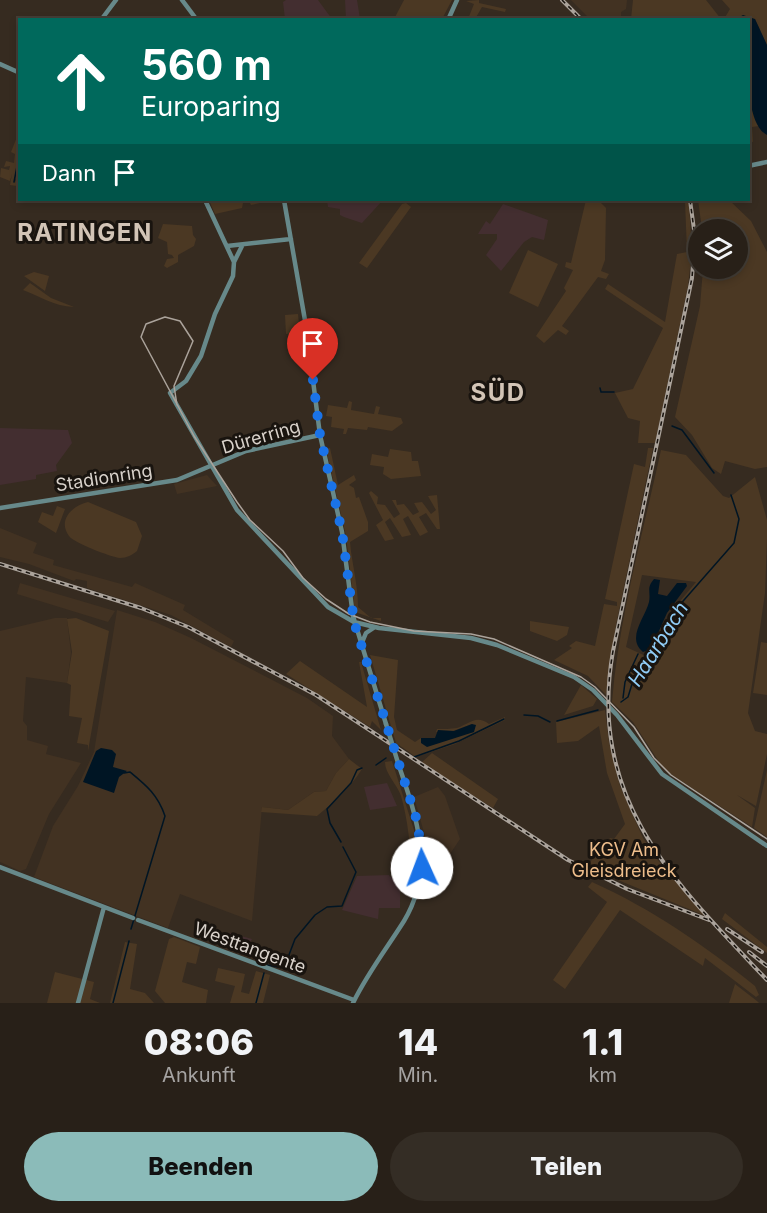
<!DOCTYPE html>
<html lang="de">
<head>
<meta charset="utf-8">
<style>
	:root { --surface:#282018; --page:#342d25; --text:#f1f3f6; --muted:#a5a3a2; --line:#443e37; --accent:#8bbbb9 }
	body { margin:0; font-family:Inter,sans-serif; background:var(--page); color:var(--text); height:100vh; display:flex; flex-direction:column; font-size:22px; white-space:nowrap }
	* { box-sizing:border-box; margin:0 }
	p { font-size:20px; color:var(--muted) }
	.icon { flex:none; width:33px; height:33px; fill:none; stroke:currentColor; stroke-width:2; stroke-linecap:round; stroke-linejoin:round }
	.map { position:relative; height:1003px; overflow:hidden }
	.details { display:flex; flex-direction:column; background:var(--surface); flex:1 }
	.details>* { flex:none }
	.top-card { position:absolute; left:18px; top:18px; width:732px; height:183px; border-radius:0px; box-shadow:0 3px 9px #0003,0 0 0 2px var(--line); background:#00695c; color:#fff; overflow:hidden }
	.buttons { position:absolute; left:688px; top:219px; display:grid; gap:12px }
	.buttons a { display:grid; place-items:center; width:60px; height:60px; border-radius:50%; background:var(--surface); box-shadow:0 3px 9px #0003,0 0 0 2px var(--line); font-size:30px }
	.pin { position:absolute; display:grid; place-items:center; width:51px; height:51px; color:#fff; margin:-62px -26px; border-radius:50% 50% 50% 0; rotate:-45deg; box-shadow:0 0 6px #0007 }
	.pin .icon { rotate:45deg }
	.me { position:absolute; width:66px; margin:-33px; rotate:358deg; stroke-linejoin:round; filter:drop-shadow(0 0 4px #0008) }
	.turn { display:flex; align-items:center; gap:21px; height:126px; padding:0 24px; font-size:27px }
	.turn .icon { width:78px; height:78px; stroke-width:2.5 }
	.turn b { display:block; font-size:42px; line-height:51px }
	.then { display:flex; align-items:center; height:57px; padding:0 24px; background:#0003; gap:12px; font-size:22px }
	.eta { display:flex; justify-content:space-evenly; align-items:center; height:102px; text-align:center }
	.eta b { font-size:36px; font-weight:800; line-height:42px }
	.action { display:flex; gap:12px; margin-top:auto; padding:12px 24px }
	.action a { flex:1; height:69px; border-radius:36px; background:var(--accent); color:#111; font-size:24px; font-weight:800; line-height:69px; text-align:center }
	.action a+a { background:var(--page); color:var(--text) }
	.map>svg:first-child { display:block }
	.built { fill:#423222 }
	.education { fill:#432e30 }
	.green { fill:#4b3823; fill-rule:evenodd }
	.water { fill:#001524 }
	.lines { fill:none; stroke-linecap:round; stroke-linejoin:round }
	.stream { stroke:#001524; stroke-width:1.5 }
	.secondary { stroke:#67898a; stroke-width:4.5 }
	.tram { stroke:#aba39b; stroke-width:1.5 }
	.rail-casing { stroke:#aba39b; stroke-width:4 }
	.rail { stroke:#19140f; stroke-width:1.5; stroke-dasharray:4.5; stroke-linecap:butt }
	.secondary-bridge { stroke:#67898a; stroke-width:4.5 }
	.route { stroke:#1a73e8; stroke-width:10; stroke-dasharray:0 18 }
	.labels { text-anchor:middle; stroke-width:6; stroke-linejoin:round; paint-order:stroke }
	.street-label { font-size:18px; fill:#d8d1ca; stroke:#19140f }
	.park-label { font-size:18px; fill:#edbd8b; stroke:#19140f }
	.water-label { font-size:20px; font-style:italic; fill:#91cdf7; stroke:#19140f }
	.district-label { font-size:24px; font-weight:bold; letter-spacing:1.5px; fill:#d2c4b6; stroke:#19140f }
</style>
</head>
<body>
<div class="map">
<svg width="767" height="1003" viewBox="0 0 767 1003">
	<rect width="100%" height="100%" fill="#362b20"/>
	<path class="built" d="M571,0H627L626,9L621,12V19L591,20Z
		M207,475L217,486L177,494L174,484Z
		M0,528L37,543L33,553L54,560L53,565L132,587L135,583L185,605L183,610L234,641L231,647L171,615L87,588V581L76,579L74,581L29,564L0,557Z
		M20,583L115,611L108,622L17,594Z
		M117,610L155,622L191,638L307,698L333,716L332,736L349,759L336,773L326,791L314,792L288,810L262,807L252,921L180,894L168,928L34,877L53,826L78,786L94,752Z
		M55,618H67L71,653L67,683L26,677L23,721L27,726V740L48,746L46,754L81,763L49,814L26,869L20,871L0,862V631Z
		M438,787L445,796L460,839L440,869L428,873L425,870V836L414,797Z"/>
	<path class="education" d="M286,0H318L332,19H285L283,2Z
		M345,0H357L360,19H346Z
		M327,200H383L362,223L344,217L340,215V209L328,207Z
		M503,204L548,220L544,240L532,237L524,242L501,271L486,255L497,239V234H478L486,221L490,224Z
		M0,428L68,430L72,443L56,465L57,471L36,475V479L0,485Z
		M387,783L397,806L370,810L364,787Z
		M389,875L390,877H400V908H379L378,919L342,910L357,876Z
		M230,933L252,939L244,953L238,947L237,951L225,946Z"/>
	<path class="green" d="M404,0H452L442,19H394Z
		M479,0V3L506,9L505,12L482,7L475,19H468L474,4L466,1Z
		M633,0H706L721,19H631Z
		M722,0H767V45L755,19H724L730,9Z
		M748,93L759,126L752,127L753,142L749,141Z
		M19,132V174L15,180L17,186L10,185L12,174L10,181L0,177L1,168L9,170L10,166L4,167L6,161L14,163L15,154L11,152Z
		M209,200H274L251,205L249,201L243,203L242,208L215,214Z
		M586,200H598L606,208L605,260L601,271L609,274L606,279L598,277L562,326L569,331L566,335L558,330L544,343L536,336L566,291L564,288L573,270L565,267L566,262L571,263Z
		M680,200H687L689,205L692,250L688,286L655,443H638L640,421L628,418L615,393L633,389L663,328L605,289L608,284L665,322L677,254L687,252L685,201Z
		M698,200H729L751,221L767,252V467L755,469L725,461L721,474L712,468L692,435L675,417L700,306L703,269L738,268V230L702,229Z
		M406,203L411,207L367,268L359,263L402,204Z
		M163,224L192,226L193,235L196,239L194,246L178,255V262L167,268L164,266L167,259L174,258L172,255L168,254L167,242L158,238Z
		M528,250L558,264L538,307L509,293Z
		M34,272L49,276L45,291L24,276Z
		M30,283L51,298L74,307C53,306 42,297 23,290Z
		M298,314L300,333L286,334L285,315Z
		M349,401L352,402L351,410L374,414L376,406L380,407L378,414L401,418L403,423L392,431L368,427L367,430L348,428L346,434H343L344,429L331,427L332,417L326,416L328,405L347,408Z
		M330,448L338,485L354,475L356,480L349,485L354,488L356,498L359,497L368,522V531L350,542C352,565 358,584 358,607L371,618H381V621L355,612L346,536L326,449Z
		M648,448H653L616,625L606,695L588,676L554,660L572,648L569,646L576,641L595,646L604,604L617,606V602L605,599L634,464L645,467Z
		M390,449L411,452L412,461H418L421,476L391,479L383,474L384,467L370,465L372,454L388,457Z
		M661,450L686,455L723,496L729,498L755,477L767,520V539L765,593L748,713L755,731L767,734V754L756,806L737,795L755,808L752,827L672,775L661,765L633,722L612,702C619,617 643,533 661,450ZM642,575L696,582L671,612L650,658L626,647Z
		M371,491L378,497L377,504L385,505L394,518L400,514L392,500H396L397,505L404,504L413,515L419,512L414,503L422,502L431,514L436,510L428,496L437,495L440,529H437L426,513L419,517L428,532L420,536L408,516L403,519L411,535L402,537L390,518L385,522L394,539L385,541L376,525L383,520L369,493Z
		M88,502L136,522L142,536L137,551C132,555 127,558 120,558C111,557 74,543 69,536C57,520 73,505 88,502Z
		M57,506L65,509L56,533L38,522L42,512L53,516Z
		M76,618L109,631L88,751V745L77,743L82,718L69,716L71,685L67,683L72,652L67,619Z
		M530,621L569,627L567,635L557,641L530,631Z
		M761,642L767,643V695L753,693Z
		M370,655L398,660L394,717L397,730L415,742L421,738V743L474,732L472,724L453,731L436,732L437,729C443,729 451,729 457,728C469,724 476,714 489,724L505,717V720L455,744L416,757L396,743Z
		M300,661L367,707L359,662H361L381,730L372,721L370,727L286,674Z
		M581,685L597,699L593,706L564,715Z
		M605,710L609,742L620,786L643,838L657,859L706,916L586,867L610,838L614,839L625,824L607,773L599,726L578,741L557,743L556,722Z
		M432,753L498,799L493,808L421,763Z
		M349,759L362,769C350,788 334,802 317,816L261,812L262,807L288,810L314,792L326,791L336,773Z
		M392,761L414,830L416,871L412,870C410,845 408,820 401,796C397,784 385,774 385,762Z
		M767,770V837L754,828Z
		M592,882C652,909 704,945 755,986L759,995L756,997L705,958L703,966L620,910L565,989L553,980L607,902L588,887Z
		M725,913L767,947V953L722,919Z
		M174,937L200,947L196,964L187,962L182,982L208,990L206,1003H165L155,991L169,939Z
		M125,942L137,944L130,989L145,993L154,1003H110Z
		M218,968L245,974L241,992L249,994L256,971L270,975L263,1003H230L235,986L215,981Z
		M55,972L94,982L90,999L100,1003H47Z
		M735,984L757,1001L759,1003H729Z"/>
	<path class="water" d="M743,15L755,19L767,45V135C742,123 748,43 748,20L736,19Z
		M654,579L660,580L658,594L667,596L677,583H686L687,586L667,613L651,649L643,652C626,638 645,618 649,602C651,592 646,588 654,579Z
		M472,724L476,725L474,732L427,747L421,743V738H435L438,730L454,731Z
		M101,748L112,750L116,754L113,767L127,771L119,777L114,793L83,782L96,751Z"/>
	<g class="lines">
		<path class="stream" d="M14,182L20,151
			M600,388L601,392H614
			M672,426L682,430L714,473
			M623,698L625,682L638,654
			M621,702L628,697L632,684L640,680L651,662L677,608L734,543L739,519L731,495
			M524,715L538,716L550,722
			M557,721L598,710
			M414,757L459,741L504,719
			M376,765L386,758
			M124,773L130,772C147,786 158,795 165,816L131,929
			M341,842L330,823L327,809L351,783L357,770L362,768
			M267,965L284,968L295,939L315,915L327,907L342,906L356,872L343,847
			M113,1003L129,941
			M256,1003L264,973"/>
		<path class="secondary" d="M182,0L197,20
			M101,20L116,0
			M448,20L457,0
			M0,64L20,73
			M748,166L767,162
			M205,200L234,262L233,276L215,314L201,356L186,381L170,393L237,510L328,607L354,622L379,628L471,638L497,645L574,677L593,690L617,715L662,774L767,846
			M284,200L306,326L320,435L342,532L353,616L386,724
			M227,246L291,239
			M234,262L242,246
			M0,508L177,480L246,451L320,435
			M361,645L366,633L375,627
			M0,867L133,918
			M138,920L354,1000
			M78,1003L104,907
			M353,1003C367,974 387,948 404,921C435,870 417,818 399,766"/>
		<path class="tram" d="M177,405L174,386L193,341L180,321L165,317L146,324L141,337L194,436L237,502L250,520L283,551L303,578L326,599L349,614L370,622L414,631L471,634L494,639L581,677L595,687L634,727L654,758L671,775L767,839"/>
		<defs>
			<path id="rail" d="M562,0L582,20
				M690,200L695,237L692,278L613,651C587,799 674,882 767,980
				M0,564L141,608L188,627L316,695L568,860L627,889L709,920
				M727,929L762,952
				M749,952L767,966"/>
		</defs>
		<use href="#rail" class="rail-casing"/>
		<use href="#rail" class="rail"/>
		<path class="secondary-bridge" d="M386,724L399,766"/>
	</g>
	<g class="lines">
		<path class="route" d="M313,380L320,435L342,532L354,622L418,824L422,868"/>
	</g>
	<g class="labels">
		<g class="street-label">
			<text transform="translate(261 437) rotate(-16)" y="6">Dürerring</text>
			<text transform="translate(104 478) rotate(-9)" y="6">Stadionring</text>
			<text transform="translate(250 948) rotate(20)" y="6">Westtangente</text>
		</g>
		<g class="park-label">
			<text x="624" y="856">KGV Am<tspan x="624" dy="21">Gleisdreieck</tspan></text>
		</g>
		<g class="water-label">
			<text transform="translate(658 644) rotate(-58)" y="7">Haarbach</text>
		</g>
		<g class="district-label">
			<text x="85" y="241">RATINGEN</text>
			<text x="498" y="401">SÜD</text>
		</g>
	</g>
</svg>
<div class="buttons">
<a><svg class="icon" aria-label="layers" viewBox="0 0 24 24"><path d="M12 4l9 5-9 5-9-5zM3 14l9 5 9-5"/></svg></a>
</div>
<div class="pin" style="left:313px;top:380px;background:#d93025"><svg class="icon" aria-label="arrive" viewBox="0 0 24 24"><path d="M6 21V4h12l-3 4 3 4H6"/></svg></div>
<svg class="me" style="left:422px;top:868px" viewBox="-20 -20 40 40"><circle r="19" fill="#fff"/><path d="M0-13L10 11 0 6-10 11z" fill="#1a73e8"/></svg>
<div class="top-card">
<div class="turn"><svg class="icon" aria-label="ahead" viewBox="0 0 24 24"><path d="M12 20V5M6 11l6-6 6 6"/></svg><div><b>560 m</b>Europaring</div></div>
<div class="then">Dann<svg class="icon" aria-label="arrive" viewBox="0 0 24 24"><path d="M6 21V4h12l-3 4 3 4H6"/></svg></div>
</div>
</div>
<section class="details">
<div class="eta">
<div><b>08:06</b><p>Ankunft</p></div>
<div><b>14</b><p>Min.</p></div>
<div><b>1.1</b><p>km</p></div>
</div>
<div class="action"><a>Beenden</a><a>Teilen</a></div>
</section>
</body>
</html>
